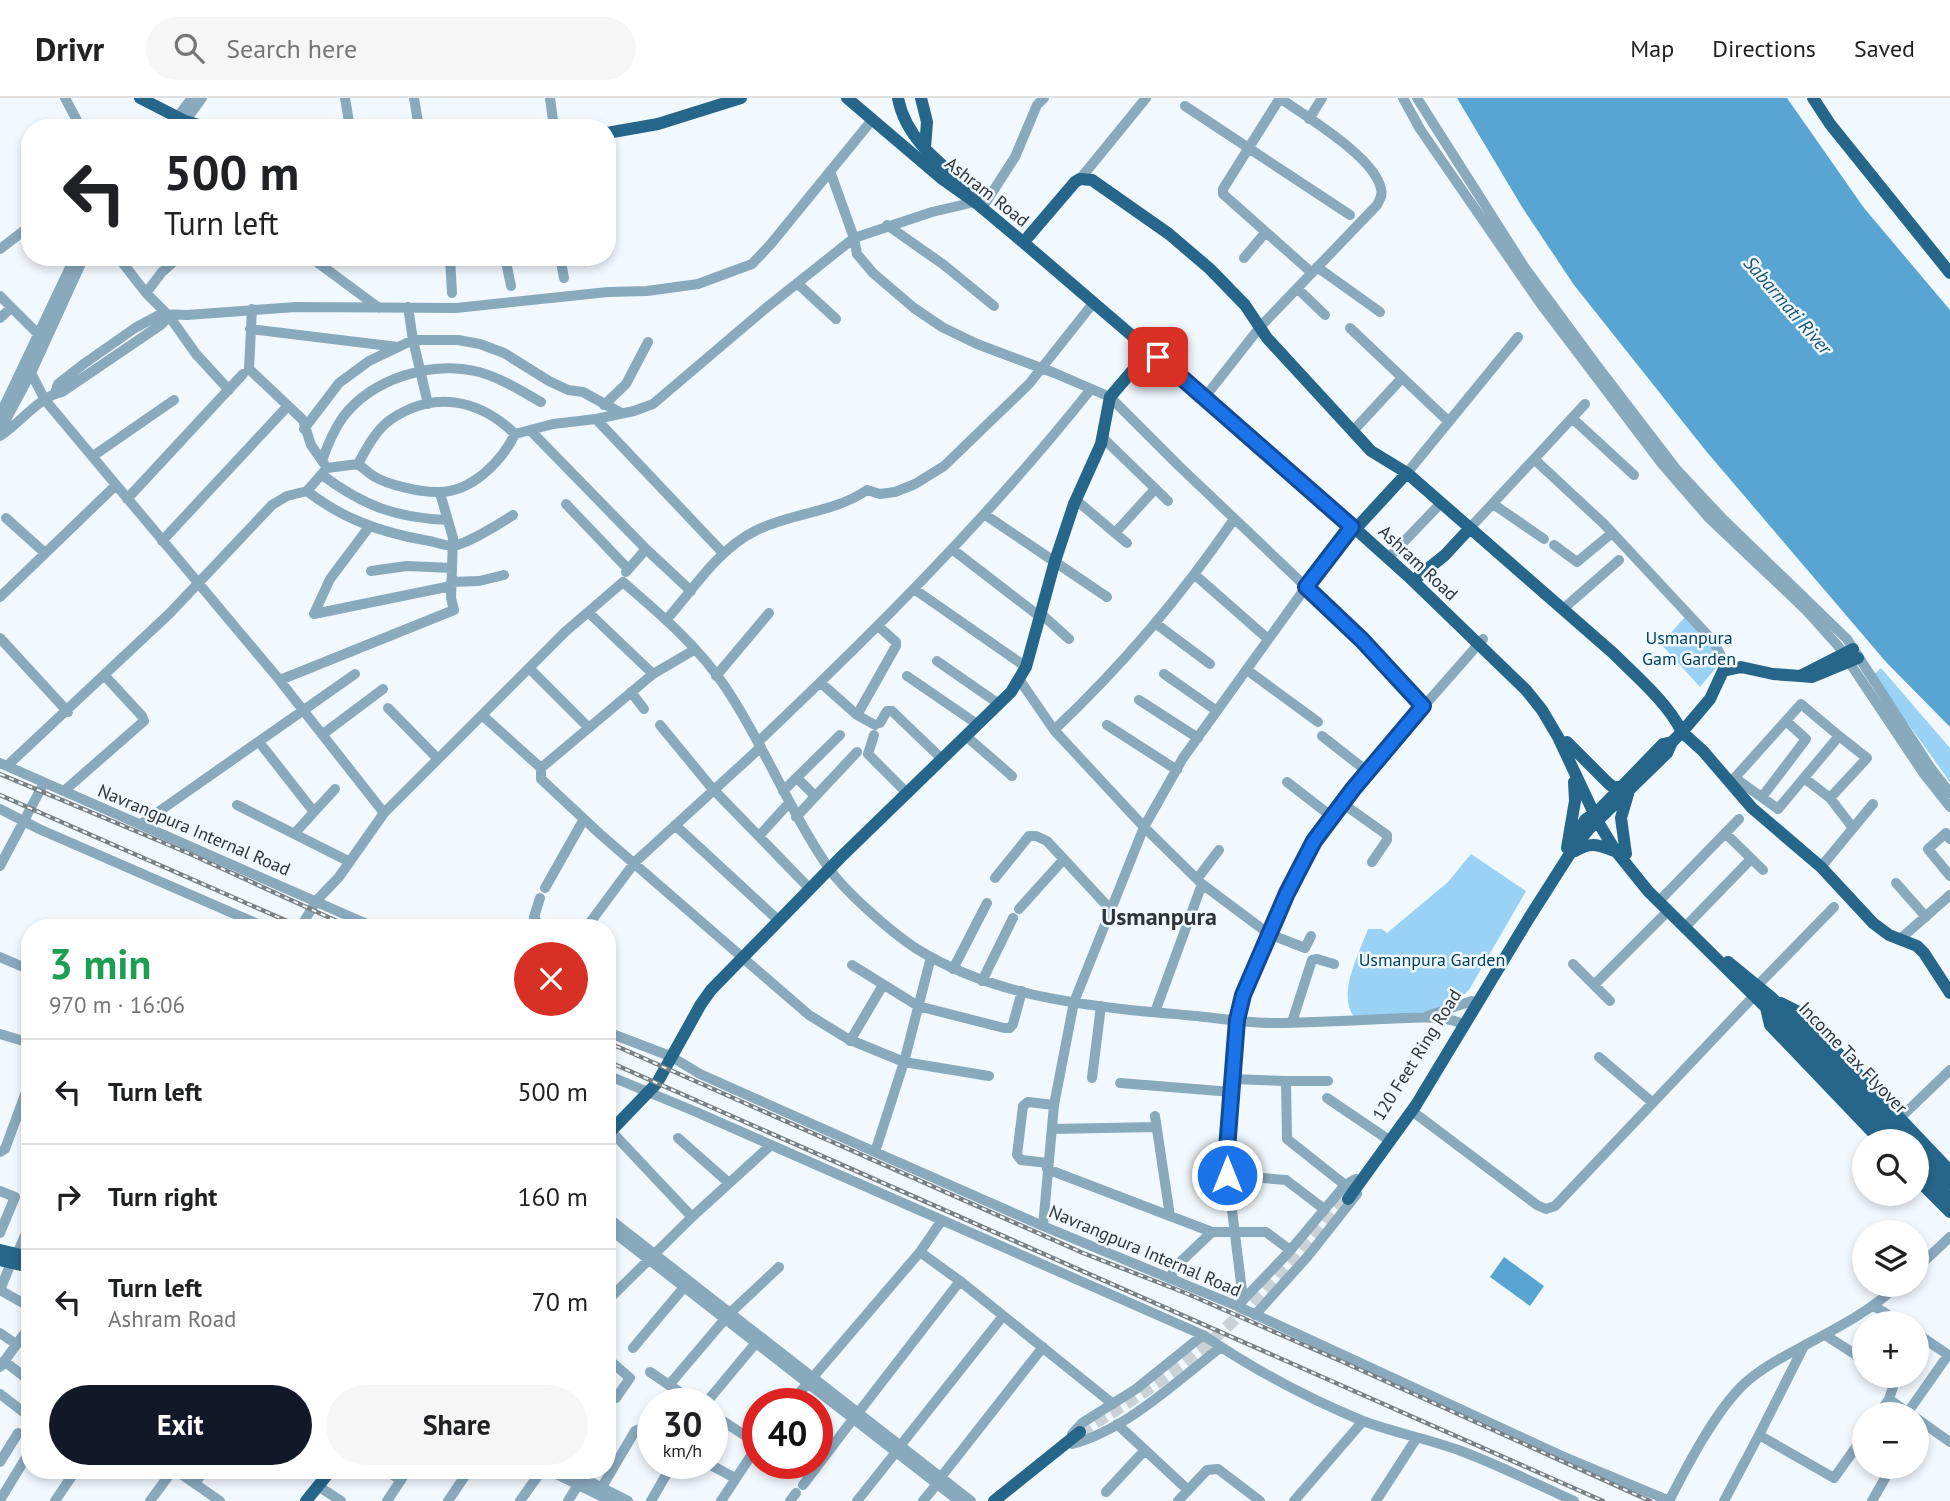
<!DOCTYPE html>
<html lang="en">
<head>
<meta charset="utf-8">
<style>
	:root { --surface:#fff; --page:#f6f6f6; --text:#202124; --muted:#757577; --line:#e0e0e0; --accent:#111827 }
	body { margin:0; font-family:"PT Sans",sans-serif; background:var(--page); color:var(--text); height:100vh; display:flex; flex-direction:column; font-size:26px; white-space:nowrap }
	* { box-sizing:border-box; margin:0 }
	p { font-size:23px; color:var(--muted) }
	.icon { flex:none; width:38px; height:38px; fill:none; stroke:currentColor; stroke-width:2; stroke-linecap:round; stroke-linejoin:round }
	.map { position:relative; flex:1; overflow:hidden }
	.side { position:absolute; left:21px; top:821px; width:595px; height:560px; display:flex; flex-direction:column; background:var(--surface); border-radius:28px; box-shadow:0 4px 10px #0003 }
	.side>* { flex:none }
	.hud { position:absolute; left:21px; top:21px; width:595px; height:147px; border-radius:28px; box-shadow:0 4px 10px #0003; background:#fff; color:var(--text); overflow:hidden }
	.fabs { position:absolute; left:1852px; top:1031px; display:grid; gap:14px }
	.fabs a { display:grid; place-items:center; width:77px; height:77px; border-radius:50%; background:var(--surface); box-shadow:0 4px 10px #0003; font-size:35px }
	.speed { position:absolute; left:637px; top:1290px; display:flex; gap:14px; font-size:35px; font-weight:700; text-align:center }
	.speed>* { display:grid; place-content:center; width:91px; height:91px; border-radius:50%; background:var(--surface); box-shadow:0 4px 10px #0003; line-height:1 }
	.speed small { font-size:18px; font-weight:400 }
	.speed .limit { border:10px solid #d22; background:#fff; color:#111 }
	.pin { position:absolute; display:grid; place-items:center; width:60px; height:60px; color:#fff; margin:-30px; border-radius:14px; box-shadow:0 4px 10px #0006 }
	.me { position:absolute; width:77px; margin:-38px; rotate:0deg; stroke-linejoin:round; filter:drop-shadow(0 0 5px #0008) }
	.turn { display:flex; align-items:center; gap:24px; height:147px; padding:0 28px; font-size:32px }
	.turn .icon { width:91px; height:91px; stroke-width:2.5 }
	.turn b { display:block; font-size:49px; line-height:60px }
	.round { display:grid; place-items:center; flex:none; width:74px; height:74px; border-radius:37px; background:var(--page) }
	.summary { display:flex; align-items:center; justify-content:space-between; height:119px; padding:0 28px }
	h1 { font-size:42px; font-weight:800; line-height:52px; color:#1e9e55 }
	.cta { display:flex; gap:14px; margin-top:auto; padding:14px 28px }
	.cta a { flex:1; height:80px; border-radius:42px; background:var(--accent); color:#fff; font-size:28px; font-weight:800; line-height:80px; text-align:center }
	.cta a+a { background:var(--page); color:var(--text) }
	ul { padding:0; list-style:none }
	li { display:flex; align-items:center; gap:21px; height:105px; padding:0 28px; border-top:2px solid var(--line) }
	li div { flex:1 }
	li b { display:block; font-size:26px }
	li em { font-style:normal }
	header { display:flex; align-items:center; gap:42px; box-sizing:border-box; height:98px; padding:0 35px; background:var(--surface); border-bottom:2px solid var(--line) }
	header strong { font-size:33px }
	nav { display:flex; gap:38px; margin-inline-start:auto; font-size:24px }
	.search { width:490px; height:63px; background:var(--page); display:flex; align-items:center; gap:18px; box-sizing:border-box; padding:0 24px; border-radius:38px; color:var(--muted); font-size:26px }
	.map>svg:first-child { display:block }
	.green { fill:#9ad2f5 }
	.water { fill:#58a5d3 }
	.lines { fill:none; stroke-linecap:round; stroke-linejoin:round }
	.major-tunnel { stroke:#cbd2d7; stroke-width:12; stroke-dasharray:12 6; stroke-linecap:butt }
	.minor { stroke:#89a9bd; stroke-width:10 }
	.major { stroke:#25668a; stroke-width:12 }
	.rail-casing { stroke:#798085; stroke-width:4.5 }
	.rail { stroke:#f2f9fe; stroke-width:2; stroke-dasharray:5; stroke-linecap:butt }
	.route-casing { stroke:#114b97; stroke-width:18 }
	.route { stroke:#1a73e8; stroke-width:12 }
	.labels { text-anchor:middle; stroke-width:5; stroke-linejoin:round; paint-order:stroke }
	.street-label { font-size:18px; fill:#2e353a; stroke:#f2f9fe }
	.park-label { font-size:18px; fill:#004260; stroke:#f2f9fe }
	.water-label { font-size:19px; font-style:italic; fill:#195474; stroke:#f2f9fe }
	.district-label { font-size:24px; font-weight:bold; fill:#2e353a; stroke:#f2f9fe }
</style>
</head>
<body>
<header>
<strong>Drivr</strong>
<div class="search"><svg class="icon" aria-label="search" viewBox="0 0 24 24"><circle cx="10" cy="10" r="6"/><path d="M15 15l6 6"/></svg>Search here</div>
<nav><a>Map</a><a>Directions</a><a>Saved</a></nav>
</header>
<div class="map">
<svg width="1950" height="1403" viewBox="0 0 1950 1403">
	<rect width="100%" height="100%" fill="#f2f9fe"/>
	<path class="green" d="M1685,519L1718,555L1720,565L1700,589L1661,546Z
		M1881,570L1950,650V684L1873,577Z
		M1471,756L1526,793L1469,892C1440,922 1392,917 1354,919C1337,895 1359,856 1368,831H1382L1387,835L1448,784Z"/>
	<path class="water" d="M1457,0H1787L1864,110L1950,212V629L1886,564L1706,353L1574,187L1522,109Z
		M1504,1159L1544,1188L1530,1208L1490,1179Z"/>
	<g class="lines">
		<path class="major-tunnel" d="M1080,1334C1122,1309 1163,1283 1201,1252C1255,1207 1299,1151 1344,1098"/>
		<path class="minor" d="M65,0L81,30
			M345,0L350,30
			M414,0L419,30
			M550,0L554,30
			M1280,0L1223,91V96L1312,175
			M1403,0L1420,31L1540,205L1662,366L1708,419L1805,511L1839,549L1924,676L1950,709
			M1417,0L1525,170L1598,269L1677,372L1722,420L1847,541L1930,669L1950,695
			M1185,8L1350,117
			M1309,21L1322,0
			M169,30L192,0
			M180,30L202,0
			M830,73L854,140L857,156L873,175L914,210L942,229L977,246L1057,276L1110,299L1179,368L1362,542L1423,608
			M1080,81L1146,0
			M986,104L1015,59L1037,7L1044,0
			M887,127L944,167L994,208
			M0,151L30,128
			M118,159L146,195L169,218L196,256L229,292
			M310,159L379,210
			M450,159L452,195
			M505,159L511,188
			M560,159L564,180
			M1244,160L1265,135
			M1317,169L1380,214
			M797,185L836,221
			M1298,191L1325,217
			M146,195L162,174L179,159
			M0,198L39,237
			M408,209L413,242L428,306
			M252,211L249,271L303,322L311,347L325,367
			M0,220L11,210
			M1350,230L1449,324
			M250,231L398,249
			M22,271L31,275L45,302L277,579L384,715
			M1209,294L1260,229L1377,107C1380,101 1383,97 1381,91C1375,59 1306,19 1280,0
			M55,295L58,286L85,265L135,230L161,216L187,217L296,209L456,210L608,194L647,193L698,186L733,173L752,166L770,147L872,22
			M604,307L626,286L648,244
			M0,317L75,159
			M1572,320L1634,377
			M596,321L723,455
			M304,331L339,285L369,263L413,242H458L480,246L504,255L549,283L568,292L583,294L621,315
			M530,332L646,451L691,493
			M0,333L31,275L84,159
			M1353,333L1402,280
			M0,338C18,327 41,297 62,294L162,226L169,218
			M1102,339L1168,403
			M93,358L174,302
			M1534,361L1604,426L1714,544L1723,562V573
			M322,363C327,348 334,332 343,319C373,280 432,262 479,274C501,280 521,293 541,304
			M358,366C366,351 376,332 390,322C434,292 479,301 515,336
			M1407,375L1518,239
			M322,377C364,408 396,420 448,422
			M307,393C343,421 380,434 424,442C433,443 442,447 451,448C464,448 501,425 513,417
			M127,401L243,276
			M1076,402L1115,435L1155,391
			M566,406L628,471
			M1493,406L1544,441
			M984,416L1107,499
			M6,420L45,455
			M369,429L330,481L314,516L451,488
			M1470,430L1585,306
			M1115,435L1127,445
			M162,443L284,312
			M1554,447L1577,464L1612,435
			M952,451L1039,518
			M1393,455L1441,405
			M371,473L407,468L452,470
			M626,474L646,451
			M1194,476L1268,541
			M451,484L479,483L504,477
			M914,491L1026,569
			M0,499L116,387
			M1563,511L1619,462
			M588,514L653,576
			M1039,514L1069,541
			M666,522C693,492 717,452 755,433C790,415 834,415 867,392L880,396L895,394L915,386L944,368L1029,286L1094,204
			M1155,525L1210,566
			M0,540L68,614
			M937,563L999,606
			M529,570L589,630
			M1247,572L1318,624
			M1164,576L1217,613
			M716,578L769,515
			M907,578L977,626
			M1019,581L1054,632
			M280,582L454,512L451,500L453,440L440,395
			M821,585L857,617L875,627
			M631,594L644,611
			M1139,602L1198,640
			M388,610L438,661
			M482,617L541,670L653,576L694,552
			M857,617L896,548V544L878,528
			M880,625L887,613H892L942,661
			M660,627L711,689L810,791
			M1107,627L1177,672
			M323,636L383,591
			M874,637L868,656L907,695
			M966,638L1012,678
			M1322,638L1368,674
			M758,644C876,532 990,418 1091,291
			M263,649L314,714
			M0,665L376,830
			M7,668L170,515L272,407L287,398L307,393L327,370L358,366C363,370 369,375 375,379C388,387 424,395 439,394C472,394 502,363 515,336L553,326L596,321L634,313L653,306L766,210L854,140L932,114L975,104
			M541,670V681L600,736L809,917L848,941L904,964L989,978
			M797,680L815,698
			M1804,680L1830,700L1867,660L1839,638
			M1287,684L1331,718
			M1730,685L1801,606L1839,638L1778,711L1735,680
			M64,693L144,623L142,618L105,578
			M783,693L840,637
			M1762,699L1806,641L1786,623
			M1830,700L1853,730
			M1342,705L1387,737V742L1372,764
			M237,707L350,764
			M0,711L39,731L267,830
			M796,719L857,654
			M141,726L355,576
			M675,727L779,823
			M1725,735L1763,772
			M294,736L335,691
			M760,737L789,705
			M1950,741L1946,735L1928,751L1950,778
			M0,768L44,685
			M1821,769L1873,706
			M995,780L1029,738H1036L1047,743L1111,812
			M1197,781L1219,752
			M1896,785L1926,819
			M1202,786L1144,729L1054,632C1121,569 1182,497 1234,421
			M545,790L584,721
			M1663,799L1739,721
			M1019,811L1064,761
			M1689,825L1751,761
			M300,830L317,802L339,779L384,715L565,534L623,484C659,515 699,549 726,590C764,647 789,712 828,769C844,793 892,835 917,851C999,902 1102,910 1197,918C1224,921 1253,926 1281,925C1314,924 1348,923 1381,921C1407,921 1441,915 1465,927
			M540,830L534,819L540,800
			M586,830L635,764L761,649
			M1899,842L1950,797
			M0,859L30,872
			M1573,866L1610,903
			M852,867L918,908L1004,930H1010L1013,926L1022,893
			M953,871L987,805
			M982,883L1013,820
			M1594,887L1668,813
			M1758,887L1834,809
			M1155,914L1202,786L1269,836L1305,850L1311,838
			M1427,918L1472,903L1478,905
			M1292,924L1312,862L1317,861L1334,866
			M607,934L670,958L700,976L875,1054L1043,1128L1237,1208L1562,1358L1670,1403
			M0,936L30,945
			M850,943L883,887
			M1599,959L1653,1005
			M607,977L694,1013L1203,1237C1253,1271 1307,1300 1363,1323C1395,1335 1429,1341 1461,1353C1499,1367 1536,1386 1574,1403
			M1092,980L1101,908
			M1232,981L1286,983L1287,1041L1345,1087
			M1286,983H1328
			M1120,985L1232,994
			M1327,1000L1386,1040
			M1412,1013L1537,1107L1546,1111L1555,1108L1753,899
			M1155,1018L1170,1118
			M1900,1020L1950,972
			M1052,1031L1156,1029
			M611,1033L692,1119
			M678,1040L729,1085
			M0,1054L5,1051L30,983
			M875,1054L904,964L931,859
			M1048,1065L1021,1062L1017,1057L1023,1008L1028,1004L1054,1007
			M1047,1071L1212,1134H1266L1290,1152
			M1227,1077L1286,1082L1324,1111
			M0,1093L15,1099L0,1135
			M607,1119L971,1403
			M1043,1128L1054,1007L1074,904L1144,729L1183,660L1306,489L1352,429
			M607,1129L959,1403
			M920,1154L960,1183L1113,1306
			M17,1156L30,1126
			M11,1165L0,1192L30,1209
			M1916,1171L1950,1139
			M1170,1181L1175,1169L1212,1134
			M1243,1201L1226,1064L1237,922L1243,897L1304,759L1324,727L1417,616L1483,541
			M607,1203L692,1119L771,1047
			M1242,1203L1288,1155L1345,1087L1356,1081
			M1874,1208L1901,1225
			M730,1215L779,1169
			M1255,1217L1308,1158L1357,1096
			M0,1235L16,1246
			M1916,1235L1950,1258
			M1825,1237L1864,1262
			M21,1240L30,1247
			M633,1250L685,1188
			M1857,1259L1864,1249
			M607,1260L630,1280L616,1300L613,1301L607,1297
			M4,1263L30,1283
			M0,1269L30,1228
			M650,1274L697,1306
			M1887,1278L1893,1289L1889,1301
			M669,1287L725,1221
			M0,1296L26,1316
			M705,1306L755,1246
			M790,1306L920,1154L942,1122
			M1908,1314L1948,1257
			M858,1315L960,1183
			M712,1316L758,1346
			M1879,1316L1889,1301L1910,1316
			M1916,1320L1950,1344
			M1117,1326L1188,1392
			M1072,1336L1082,1325L1136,1291L1203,1237
			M1759,1337L1804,1248
			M1072,1346C1126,1332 1177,1283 1221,1249
			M900,1348L1003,1218
			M0,1364L18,1335
			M707,1365L735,1380
			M175,1372L220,1403
			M385,1372L401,1382L407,1372
			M548,1372L611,1403
			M567,1372L628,1403
			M941,1379L1043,1249
			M195,1386L204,1372
			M803,1387L853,1321
			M318,1388L341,1403
			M602,1389L635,1333L643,1330L653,1336
			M1106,1394L1145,1352
			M0,1402L30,1353
			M55,1403L76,1372
			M150,1403L173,1372
			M387,1403L401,1382
			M448,1403L469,1372
			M520,1403L542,1372
			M568,1403L578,1387
			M651,1403L673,1365
			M721,1403L758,1347
			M790,1403L796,1395
			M857,1403L896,1354
			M923,1403L937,1386
			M1178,1403L1207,1372L1218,1371L1260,1403
			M1294,1403L1363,1323
			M1376,1403L1416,1341
			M1669,1403C1687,1368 1716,1312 1745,1285C1764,1268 1787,1257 1809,1245C1841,1228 1873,1211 1899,1186
			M1724,1403L1759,1337L1834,1380L1864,1338
			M1872,1403L1892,1368"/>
		<path class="major" d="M140,0L185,23L209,30
			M847,0L941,80L975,104L1024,145L1320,399L1408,478L1526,592L1542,612L1558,639L1598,724L1615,752L1648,793L1809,952L1895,1043
			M898,0C906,44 946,70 978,97
			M921,0L927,24L925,50
			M1813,0L1830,26L1950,175
			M607,35L658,26L741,0
			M1028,139L1075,84L1080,81L1092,82L1169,136L1210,171L1245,207L1267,240L1371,353L1407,375L1613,555C1637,579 1667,604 1682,634
			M1360,426L1407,375
			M1419,478L1445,457L1470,430
			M1853,551L1800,578L1812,579L1858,560
			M1682,634L1710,601L1723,573L1741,569L1773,576L1800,578
			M1567,644L1608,685L1613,689H1621
			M1576,737L1585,722L1599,712L1663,646L1672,644
			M1567,750L1575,703L1574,684
			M1575,753C1592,743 1599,747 1617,754
			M1626,756L1621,720L1628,696
			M1728,864L1772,900L1909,1043
			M1781,905L1799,914L1950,1073
			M1766,910L1770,927L1881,1043
			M607,1037L657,985L701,906L711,892L841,759L1011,594L1026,569L1055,463L1074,406L1101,346L1110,299L1150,252
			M1916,1050L1950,1085
			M1916,1066L1950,1100
			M1916,1080L1950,1114
			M1348,1101L1416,1007L1529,820L1571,754L1588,732L1667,655L1672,644L1682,634L1703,653L1752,710L1821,769L1873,825L1889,837L1917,848L1924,855L1950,895
			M0,1152L30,1159
			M0,1162L30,1169
			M306,1403L331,1372
			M994,1403L1080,1334"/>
		<defs>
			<path id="rail" d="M0,676L188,755L352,830
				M0,697L303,830
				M607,944L1083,1155L1188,1196L1343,1264L1650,1403
				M607,963L1603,1403"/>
		</defs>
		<use href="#rail" class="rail-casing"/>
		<use href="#rail" class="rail"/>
	</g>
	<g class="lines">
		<defs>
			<path id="route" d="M1158,259L1352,429L1306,489L1362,542L1423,608L1353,691L1314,743L1287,795L1243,897L1237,922L1226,1064L1227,1077"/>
		</defs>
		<use href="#route" class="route-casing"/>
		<use href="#route" class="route"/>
	</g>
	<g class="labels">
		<g class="street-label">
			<text transform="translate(987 94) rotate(38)" y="6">Ashram Road</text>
			<text transform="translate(1418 465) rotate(43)" y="6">Ashram Road</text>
			<text transform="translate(194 732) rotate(23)" y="6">Navrangpura Internal Road</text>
			<text transform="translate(1417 957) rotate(-58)" y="6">120 Feet Ring Road</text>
			<text transform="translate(1853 960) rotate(46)" y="6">Income Tax Flyover</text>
			<text transform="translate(1145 1153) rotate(23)" y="6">Navrangpura Internal Road</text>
		</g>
		<g class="park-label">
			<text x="1689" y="546">Usmanpura<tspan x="1689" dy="21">Gam Garden</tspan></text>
			<text x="1432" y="868">Usmanpura Garden</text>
		</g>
		<g class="water-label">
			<text transform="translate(1788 207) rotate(49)" y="7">Sabarmati River</text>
		</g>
		<g class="district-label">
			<text x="1159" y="827">Usmanpura</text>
		</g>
	</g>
</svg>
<div class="fabs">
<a><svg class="icon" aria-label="search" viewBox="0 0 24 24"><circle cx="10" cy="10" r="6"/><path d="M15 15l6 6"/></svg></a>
<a><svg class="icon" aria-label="layers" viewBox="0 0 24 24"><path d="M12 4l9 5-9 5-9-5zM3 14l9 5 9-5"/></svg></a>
<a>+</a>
<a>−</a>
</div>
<div class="speed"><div>30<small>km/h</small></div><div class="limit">40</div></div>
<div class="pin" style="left:1158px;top:259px;background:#d93025"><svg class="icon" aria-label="arrive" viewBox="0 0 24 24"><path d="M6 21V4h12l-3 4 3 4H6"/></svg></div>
<svg class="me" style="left:1227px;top:1077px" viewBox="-20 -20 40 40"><circle r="17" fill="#1a73e8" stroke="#fff" stroke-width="3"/><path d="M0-11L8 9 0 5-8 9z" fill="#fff"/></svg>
<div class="hud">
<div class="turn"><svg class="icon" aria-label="left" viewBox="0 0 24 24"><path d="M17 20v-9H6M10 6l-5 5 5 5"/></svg><div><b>500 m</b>Turn left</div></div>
</div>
<section class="side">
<div class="summary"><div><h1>3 min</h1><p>970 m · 16:06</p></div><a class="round" style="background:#d93025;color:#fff"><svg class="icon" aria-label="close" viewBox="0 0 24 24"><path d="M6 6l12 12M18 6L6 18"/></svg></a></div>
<ul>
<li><svg class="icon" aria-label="left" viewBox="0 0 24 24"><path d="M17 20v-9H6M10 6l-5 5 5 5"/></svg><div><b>Turn left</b></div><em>500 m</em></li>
<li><svg class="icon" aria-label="right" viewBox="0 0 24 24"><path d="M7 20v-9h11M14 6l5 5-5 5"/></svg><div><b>Turn right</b></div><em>160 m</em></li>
<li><svg class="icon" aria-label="left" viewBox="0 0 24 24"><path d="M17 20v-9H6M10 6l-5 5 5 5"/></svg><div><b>Turn left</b><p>Ashram Road</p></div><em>70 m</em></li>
</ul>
<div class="cta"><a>Exit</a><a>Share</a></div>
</section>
</div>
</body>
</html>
